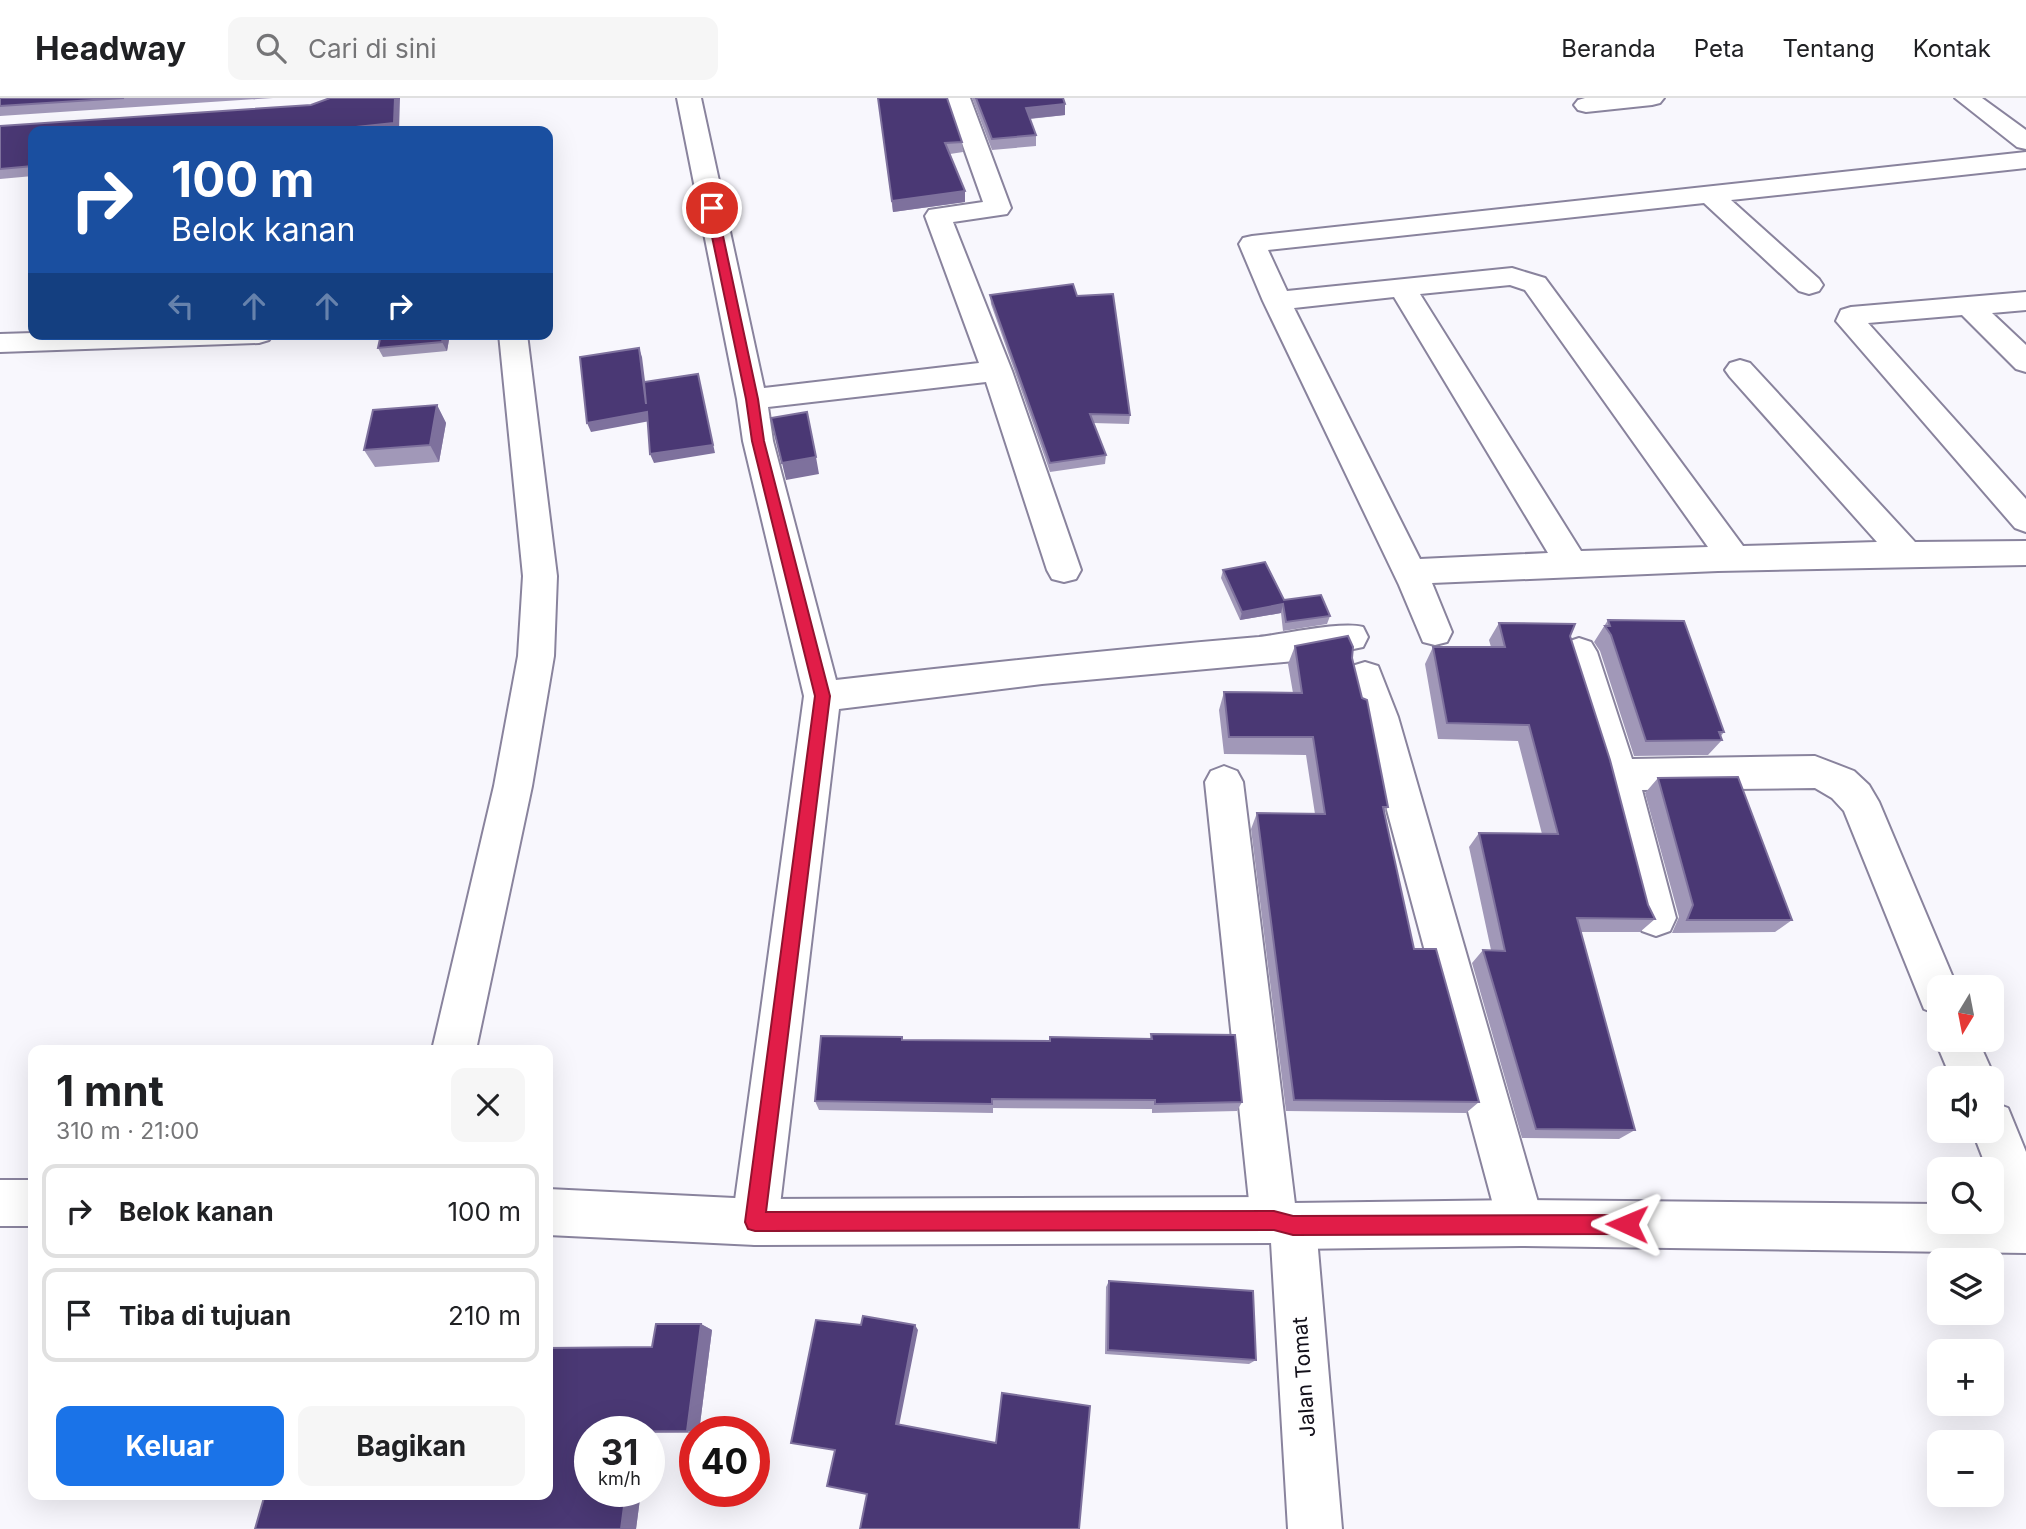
<!DOCTYPE html>
<html lang="id">
<head>
<meta charset="utf-8">
<style>
	:root { --surface:#fff; --page:#f6f6f6; --text:#202124; --muted:#757577; --line:#e0e0e0; --accent:#1a73e8 }
	body { margin:0; font-family:Inter,sans-serif; background:var(--page); color:var(--text); height:100vh; display:flex; flex-direction:column; font-size:26px; white-space:nowrap }
	* { box-sizing:border-box; margin:0 }
	p { font-size:23px; color:var(--muted) }
	.icon { flex:none; width:38px; height:38px; fill:none; stroke:currentColor; stroke-width:2; stroke-linecap:round; stroke-linejoin:round }
	.map { position:relative; flex:1; overflow:hidden }
	.sheet { position:absolute; left:28px; top:947px; width:525px; height:455px; display:flex; flex-direction:column; background:var(--surface); border-radius:14px; box-shadow:0 7px 28px #0002 }
	.sheet>* { flex:none }
	.hud { position:absolute; left:28px; top:28px; width:525px; height:214px; border-radius:14px; box-shadow:0 7px 28px #0002; background:#1a4fa0; color:#fff; overflow:hidden }
	.needle { width:46px; rotate:190deg }
	.tools { position:absolute; left:1927px; top:877px; display:grid; gap:14px }
	.tools a { display:grid; place-items:center; width:77px; height:77px; border-radius:14px; background:var(--surface); box-shadow:0 7px 28px #0002; font-size:35px }
	.speed { position:absolute; left:574px; top:1318px; display:flex; gap:14px; font-size:35px; font-weight:700; text-align:center }
	.speed>* { display:grid; place-content:center; width:91px; height:91px; border-radius:50%; background:var(--surface); box-shadow:0 7px 28px #0002; line-height:1 }
	.speed small { font-size:18px; font-weight:400 }
	.speed .limit { border:10px solid #d22; background:#fff; color:#111 }
	.pin { position:absolute; display:grid; place-items:center; width:60px; height:60px; color:#fff; margin:-30px; border:4px solid #fff; border-radius:50%; box-shadow:0 2px 7px #0007 }
	.me { position:absolute; width:77px; margin:-38px; rotate:271deg; stroke-linejoin:round; filter:drop-shadow(0 0 5px #0008) }
	.turn { display:flex; align-items:center; gap:24px; height:147px; padding:0 28px; font-size:32px }
	.turn .icon { width:91px; height:91px; stroke-width:2.5 }
	.turn b { display:block; font-size:49px; line-height:60px }
	.lanes { display:flex; align-items:center; height:66px; padding:0 28px; background:#0003; justify-content:center; gap:35px; direction:ltr }
	.lanes .off { opacity:.35 }
	.round { display:grid; place-items:center; flex:none; width:74px; height:74px; border-radius:14px; background:var(--page) }
	.head { display:flex; align-items:center; justify-content:space-between; height:119px; padding:0 28px }
	h1 { font-size:42px; font-weight:700; line-height:52px }
	.button { display:flex; gap:14px; margin-top:auto; padding:14px 28px }
	.button a { flex:1; height:80px; border-radius:14px; background:var(--accent); color:#fff; font-size:28px; font-weight:700; line-height:80px; text-align:center }
	.button a+a { background:var(--page); color:var(--text) }
	ul { padding:0; list-style:none }
	li { display:flex; align-items:center; gap:21px; height:94px; margin:0 14px 10px; padding:0 14px; border:4px solid var(--line); border-radius:14px }
	li div { flex:1 }
	li b { display:block; font-size:26px }
	li em { font-style:normal }
	header { display:flex; align-items:center; gap:42px; box-sizing:border-box; height:98px; padding:0 35px; background:var(--surface); border-bottom:2px solid var(--line) }
	header strong { font-size:33px }
	nav { display:flex; gap:38px; margin-inline-start:auto; font-size:24px }
	.search { width:490px; height:63px; background:var(--page); display:flex; align-items:center; gap:18px; box-sizing:border-box; padding:0 24px; border-radius:14px; color:var(--muted); font-size:26px }
	.map>svg:first-child { display:block }
	.lines { fill:none; stroke-linecap:round; stroke-linejoin:round }
	.street-casing { stroke:#89839d; stroke-width:4 }
	.secondary-casing { stroke:#89839d; stroke-width:4 }
	.street { fill:#fff; fill-rule:evenodd }
	.secondary { fill:#fff; fill-rule:evenodd }
	.wall { fill:#a198b8 }
	.shaded-wall { fill:#7e719d }
	.building { fill:#4a3874; stroke:#7e719d; stroke-width:2 }
	.route { fill:#e11d48; stroke:#92132f; stroke-width:2 }
	.labels { text-anchor:middle; stroke-width:7; stroke-linejoin:round; paint-order:stroke }
	.near-street-label { font-size:21px; fill:#13101a; stroke:#fff }
</style>
</head>
<body>
<header>
<strong>Headway</strong>
<div class="search"><svg class="icon" aria-label="search" viewBox="0 0 24 24"><circle cx="10" cy="10" r="6"/><path d="M15 15l6 6"/></svg>Cari di sini</div>
<nav><a>Beranda</a><a>Peta</a><a>Tentang</a><a>Kontak</a></nav>
</header>
<div class="map">
<svg width="2026" height="1431" viewBox="0 0 2026 1431">
	<rect width="100%" height="100%" fill="#f8f7fd"/>
	<g class="lines">
		<defs>
			<path id="street" d="M677,0H701L764,290L979,265L925,118L929,112L983,104L946,0H970L1011,110L1007,116L953,124L1012,273L1081,472L1076,481L1064,484L1052,481L1047,472L986,284L768,309L773,343L836,582C977,566 1117,551 1259,539C1285,536 1342,523 1363,529L1368,539L1363,549L1295,563L1042,586L839,611L778,1124L772,1141L755,1147L738,1141L732,1124L804,598L743,343L737,301Z
				M1585,0H1664L1660,5L1652,7L1586,14L1578,12L1574,7L1578,2Z
				M1955,0H1982L2026,32V51L2017,49Z
				M2026,54V70L1731,102L1819,181L1823,187L1819,193L1809,196L1799,193L1704,105L1268,152L1287,193L1512,170L1545,180L1743,448L1877,444L1730,279L1725,272L1730,265L1740,262L1750,265L1915,444L2026,443V467L1718,473L1432,485L1452,534L1447,544L1435,547L1423,544L1399,487L1263,203L1239,146L1243,140L1252,138ZM1510,187L1525,192L1708,449L1581,453L1420,196ZM1394,199L1548,455L1420,461L1294,210Z
				M2026,194V212L1992,215L2026,247V274L2016,271L1962,217L1868,225L2026,401V434L2015,430L1836,223L1841,212L1851,209Z
				M33,235V236H273L269,242L259,245L0,254V236Z
				M499,236H527L557,478L554,558L532,688L476,952H432L494,688L518,558L523,478Z
				M1579,540L1591,544L1597,554L1632,661L1815,658L1854,673L1869,687L1879,704L1957,889H1939V917L1924,911L1844,713L1832,700L1815,690L1642,692L1676,820L1670,833L1656,838L1642,833L1636,820L1600,677L1561,554L1567,544Z
				M1365,564L1378,568L1398,619L1544,1125L1538,1142L1521,1148L1504,1142L1498,1125L1362,619L1347,578L1352,568Z
				M1224,668L1237,673L1243,684L1295,1106L1310,1111L1316,1128L1342,1431H1288L1271,1144L1257,1139L1251,1122L1205,684L1211,673Z
				M1939,934V942H1978L1995,980L1992,988V980H1951L1935,942Z
				M1992,1004L2008,1010L2026,1054V1134L2010,1127L1992,1082V1071H1987L1972,1032H1992Z"/>
			<path id="secondary" d="M0,1082H33V1128H0Z
				M548,1091L755,1101L1274,1099L1293,1105L1521,1102L1939,1106V1124H1992V1107H2026V1155L1521,1148L1293,1151L1274,1145L755,1147L548,1137Z"/>
		</defs>
		<use href="#street" class="street-casing"/>
		<use href="#secondary" class="secondary-casing"/>
		<use href="#street" class="street"/>
		<use href="#secondary" class="secondary"/>
	</g>
	<path class="wall" d="M0,0H273L0,18Z
		M400,0L33,33V78L0,81V28L311,7Z
		M878,0L962,44L963,54L950,56L965,104L893,114Z
		M972,0H1063L1065,6V17L1030,21L1036,37V48L992,52Z
		M990,197L1077,198L1130,317L1129,326L1093,325L1106,357L1105,366L1050,374L991,206Z
		M381,236H450L447,253L383,259L378,250Z
		M437,307L446,325L439,364L375,369L364,352Z
		M1223,472L1284,502L1330,518L1327,526L1283,533L1281,515L1240,522L1221,480Z
		M1608,522L1724,634L1721,638L1722,642L1708,657L1634,658L1600,553L1594,544Z
		M1499,525L1570,538L1648,807L1655,821L1640,834H1581L1635,1032L1619,1041L1522,1040L1472,865L1483,852H1491L1469,749L1479,735L1542,736L1518,643L1438,641L1425,566L1433,549H1491L1489,542Z
		M1295,548L1352,560L1388,709L1384,716L1414,851L1479,1004L1466,1015L1286,1013L1251,731L1257,715L1315,716L1306,657L1224,656L1219,612L1224,594L1293,595L1288,566Z
		M1658,680L1792,822L1775,834L1672,835L1679,819L1645,695Z
		M1151,936L1242,1004L1237,1013L1152,1015V1011L993,1010V1015L819,1012L815,1003L903,942L1049,943L1150,941Z
		M1109,1183L1256,1262L1249,1266L1105,1256L1106,1189Z
		M656,1226H701L712,1232L699,1334H695V1335H649V1334H590V1393H641L636,1431H255L265,1396H548V1250L652,1249Z"/>
	<path class="shaded-wall" d="M395,0H400L399,33H318Z
		M1065,6V17L1026,21V10Z
		M965,93V104L893,114L892,103Z
		M444,236H450L447,253L442,244Z
		M639,250L642,259L649,315L646,306Z
		M698,276L715,355L654,365L650,356Z
		M437,307L446,325L439,364L430,347Z
		M647,314L650,323L591,334L587,325Z
		M816,359L819,376L786,382L782,365Z
		M1283,506L1281,515L1240,522L1242,514Z
		M701,1226L712,1232L699,1334H695L687,1333Z
		M915,1227L918,1232L899,1328L896,1326Z
		M626,1393H641L636,1431H621Z"/>
	<path class="building" d="M0,0H124L0,8Z
		M330,0H395L394,25L318,33H33V68L0,71V28L311,7Z
		M878,0H947L962,44L945,45L965,93L892,103Z
		M976,0H1063L1065,6L1026,10L1036,37L992,41Z
		M1073,186L1077,198L1113,196L1130,317L1090,316L1106,357L1050,365L990,197Z
		M381,236H444L442,244L378,250Z
		M639,250L646,306L644,284L698,276L713,347L650,356L647,314L587,325L580,259Z
		M437,307L430,347L364,352L373,312Z
		M807,314L816,359L782,365L771,320Z
		M1265,464L1284,502L1321,497L1330,518L1286,524L1283,506L1242,514L1223,472Z
		M1608,522L1684,523L1724,634H1719L1722,642L1646,643L1611,537L1605,528H1610Z
		M1499,525L1575,526L1570,538L1610,662L1648,807L1655,821L1577,820L1635,1032L1536,1031L1483,852L1505,853L1479,735L1558,736L1529,627L1447,625L1433,549H1505Z
		M1348,538L1353,549L1352,560L1362,600L1367,602L1388,709H1383L1414,851H1436L1479,1004L1294,1002L1257,715L1325,716L1313,639H1229L1224,594L1302,595L1295,548Z
		M1738,679L1792,822H1687L1693,807L1658,680Z
		M1151,936L1235,937L1242,1004L1155,1006V1002L992,1001V1006L815,1003L821,938L902,939V942L1050,943V939L1152,941Z
		M1109,1183L1253,1193L1256,1262L1108,1252Z
		M863,1218L915,1227L896,1326L996,1345L1002,1295L1090,1308L1079,1431H860L867,1396L827,1388L835,1352L791,1345L816,1222L861,1227Z
		M656,1226H701L687,1333L590,1334V1393H626L621,1431H255L265,1396H548V1250L652,1249Z"/>
	<path class="route" d="M712,106L717,110L758,301L764,343L830,598L766,1114L1274,1113L1293,1118L1627,1117L1634,1120L1637,1126L1634,1133L1627,1136L1293,1137L1274,1132L755,1133L748,1131L745,1124L815,598L752,343L746,301L706,110Z"/>
	<g class="labels">
		<g class="near-street-label">
			<text transform="translate(1304 1279) rotate(-94)" y="7">Jalan Tomat</text>
		</g>
	</g>
</svg>
<div class="tools">
<a><svg class="needle" viewBox="-14 -14 28 28"><path d="M0-13l5 13h-10z" fill="#e53935"/><path d="M0 13l5-13h-10z" fill="#757577"/></svg></a>
<a><svg class="icon" aria-label="sound" viewBox="0 0 24 24"><path d="M4 9h4l5-4v14l-5-4H4zM17 9q2 3 0 6"/></svg></a>
<a><svg class="icon" aria-label="search" viewBox="0 0 24 24"><circle cx="10" cy="10" r="6"/><path d="M15 15l6 6"/></svg></a>
<a><svg class="icon" aria-label="layers" viewBox="0 0 24 24"><path d="M12 4l9 5-9 5-9-5zM3 14l9 5 9-5"/></svg></a>
<a>+</a>
<a>−</a>
</div>
<div class="speed"><div>31<small>km/h</small></div><div class="limit">40</div></div>
<div class="pin" style="left:712px;top:110px;background:#d93025"><svg class="icon" aria-label="arrive" viewBox="0 0 24 24"><path d="M6 21V4h12l-3 4 3 4H6"/></svg></div>
<svg class="me" style="left:1627px;top:1126px" viewBox="-20 -20 40 40"><path d="M0-17L14 15 0 8-14 15z" fill="#e11d48" stroke="#fff" stroke-width="4"/></svg>
<div class="hud">
<div class="turn"><svg class="icon" aria-label="right" viewBox="0 0 24 24"><path d="M7 20v-9h11M14 6l5 5-5 5"/></svg><div><b>100 m</b>Belok kanan</div></div>
<div class="lanes"><svg class="icon off" aria-label="left" viewBox="0 0 24 24"><path d="M17 20v-9H6M10 6l-5 5 5 5"/></svg><svg class="icon off" aria-label="ahead" viewBox="0 0 24 24"><path d="M12 20V5M6 11l6-6 6 6"/></svg><svg class="icon off" aria-label="ahead" viewBox="0 0 24 24"><path d="M12 20V5M6 11l6-6 6 6"/></svg><svg class="icon" aria-label="right" viewBox="0 0 24 24"><path d="M7 20v-9h11M14 6l5 5-5 5"/></svg></div>
</div>
<section class="sheet">
<div class="head"><div><h1>1 mnt</h1><p>310 m · 21:00</p></div><a class="round"><svg class="icon" aria-label="close" viewBox="0 0 24 24"><path d="M6 6l12 12M18 6L6 18"/></svg></a></div>
<ul>
<li><svg class="icon" aria-label="right" viewBox="0 0 24 24"><path d="M7 20v-9h11M14 6l5 5-5 5"/></svg><div><b>Belok kanan</b></div><em>100 m</em></li>
<li><svg class="icon" aria-label="arrive" viewBox="0 0 24 24"><path d="M6 21V4h12l-3 4 3 4H6"/></svg><div><b>Tiba di tujuan</b></div><em>210 m</em></li>
</ul>
<div class="button"><a>Keluar</a><a>Bagikan</a></div>
</section>
</div>
</body>
</html>
